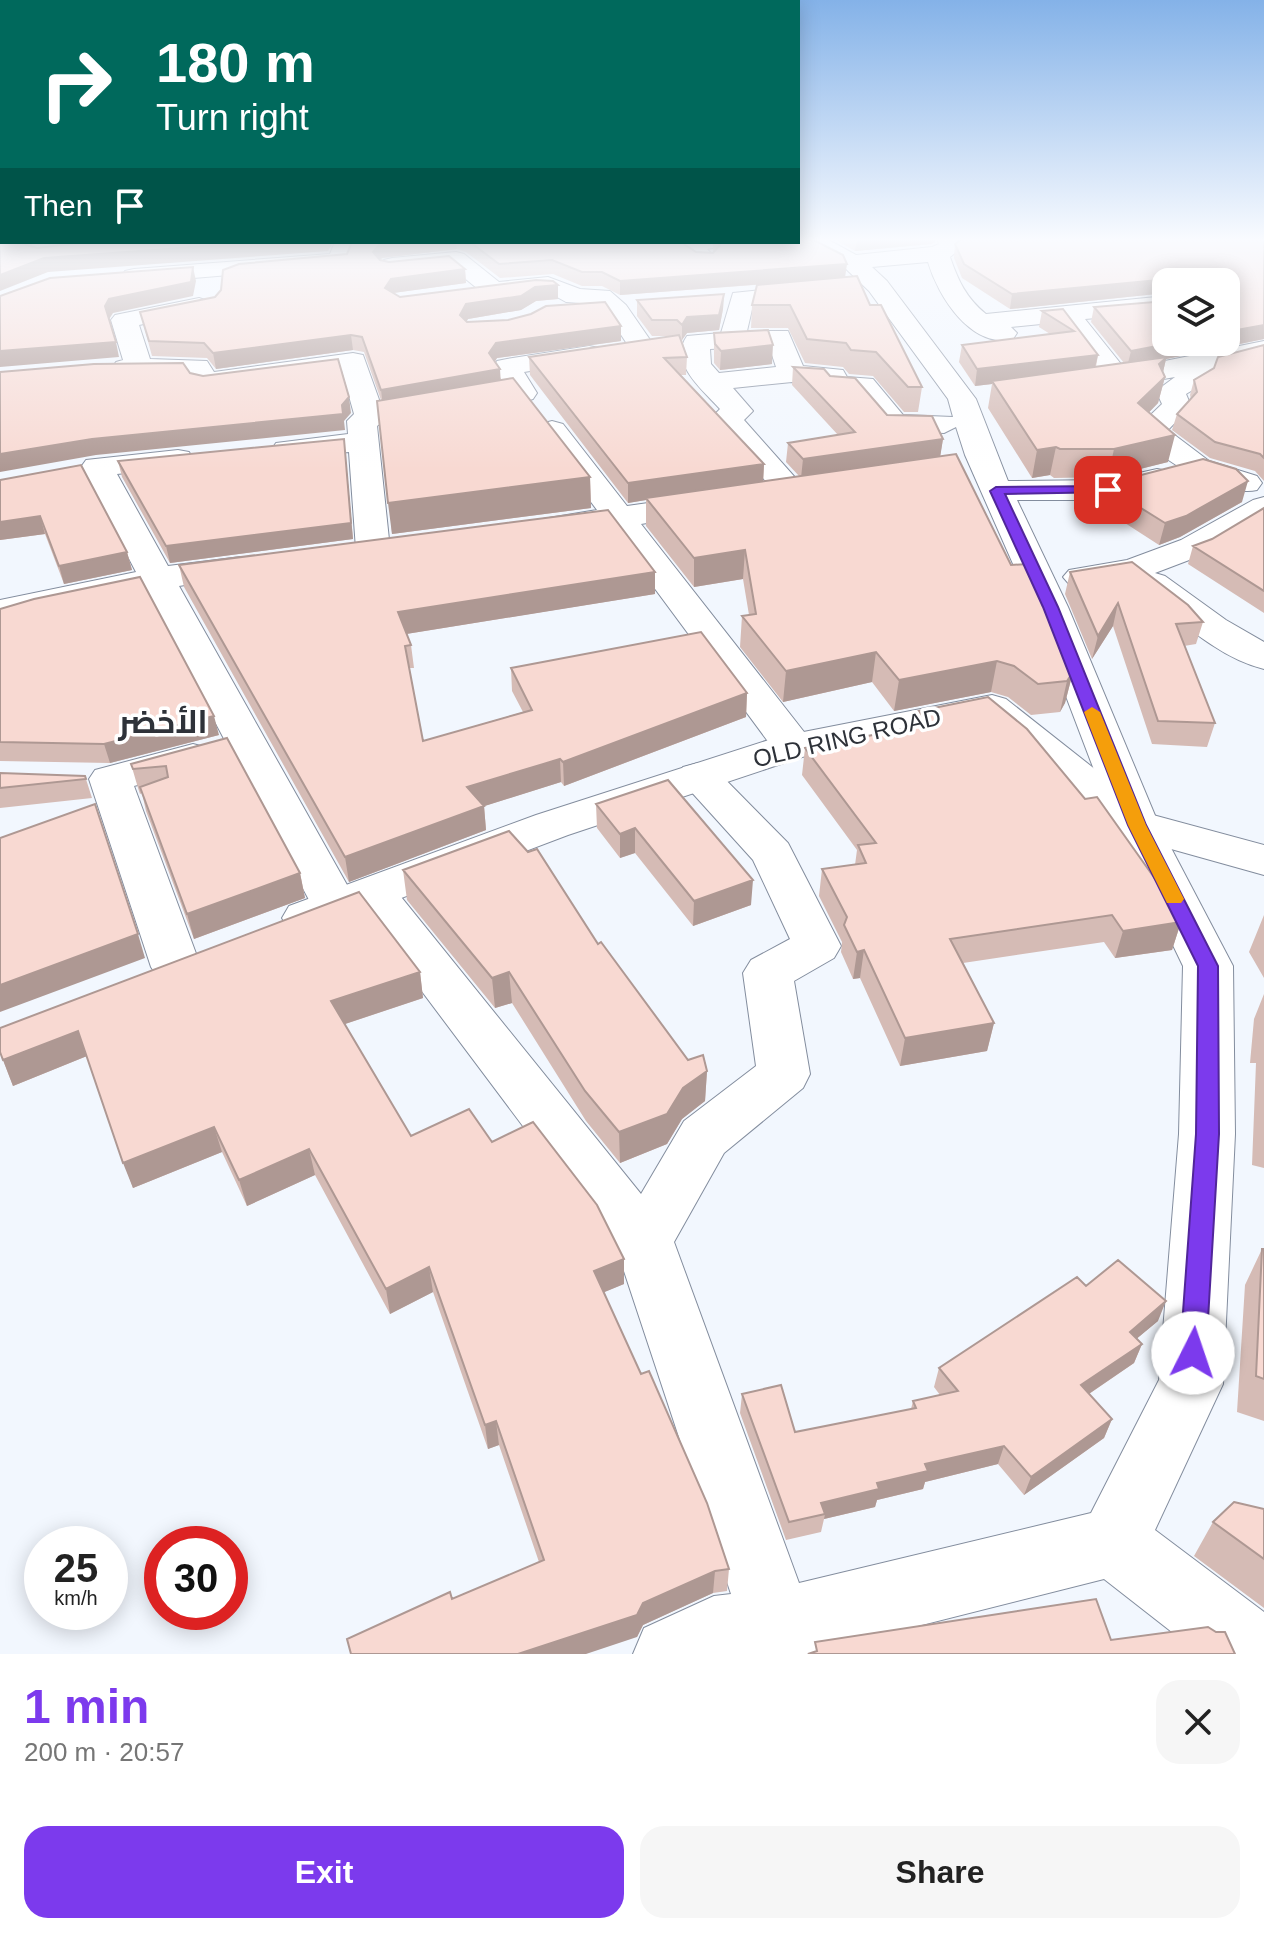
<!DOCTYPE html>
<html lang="en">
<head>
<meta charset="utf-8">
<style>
	:root { --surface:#fff; --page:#f6f6f6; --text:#222; --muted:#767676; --accent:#7c3aed }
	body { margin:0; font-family:Arial,Cairo,sans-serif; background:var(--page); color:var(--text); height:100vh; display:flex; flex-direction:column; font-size:30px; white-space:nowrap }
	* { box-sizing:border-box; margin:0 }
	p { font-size:26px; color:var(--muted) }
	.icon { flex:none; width:44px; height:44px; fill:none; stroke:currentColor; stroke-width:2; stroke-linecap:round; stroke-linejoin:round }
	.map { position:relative; height:1654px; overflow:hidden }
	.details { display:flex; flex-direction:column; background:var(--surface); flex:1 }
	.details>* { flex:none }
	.banner { position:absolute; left:0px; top:0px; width:800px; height:244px; box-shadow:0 4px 20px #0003; background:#00695c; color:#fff; overflow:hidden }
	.buttons { position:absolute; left:1152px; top:268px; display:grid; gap:16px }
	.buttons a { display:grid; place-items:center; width:88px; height:88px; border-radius:16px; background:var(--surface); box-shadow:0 4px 20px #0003; font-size:40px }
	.speed { position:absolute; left:24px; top:1526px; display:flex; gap:16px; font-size:40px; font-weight:700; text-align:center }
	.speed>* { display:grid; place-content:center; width:104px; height:104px; border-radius:50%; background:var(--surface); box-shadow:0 4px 20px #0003; line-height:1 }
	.speed small { font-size:20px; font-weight:400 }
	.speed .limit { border:12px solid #d22; background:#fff; color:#111 }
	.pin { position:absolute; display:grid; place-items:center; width:68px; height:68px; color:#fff; margin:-34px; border-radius:16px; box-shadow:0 4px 12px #0006 }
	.me { position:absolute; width:88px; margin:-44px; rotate:4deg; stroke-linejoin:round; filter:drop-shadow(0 0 6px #0008) }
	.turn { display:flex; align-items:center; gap:28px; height:168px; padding:0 24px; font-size:36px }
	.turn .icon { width:104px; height:104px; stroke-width:2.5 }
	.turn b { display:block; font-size:56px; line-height:68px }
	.then { display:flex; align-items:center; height:76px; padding:0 24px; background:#0003; gap:16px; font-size:30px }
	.round { display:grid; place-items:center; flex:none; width:84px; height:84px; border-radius:24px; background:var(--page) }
	.headline { display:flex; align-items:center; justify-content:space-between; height:136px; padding:0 24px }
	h1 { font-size:48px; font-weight:600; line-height:60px; color:var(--accent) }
	.action { display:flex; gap:16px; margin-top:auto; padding:16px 24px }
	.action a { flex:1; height:92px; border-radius:24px; background:var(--accent); color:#fff; font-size:32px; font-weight:600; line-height:92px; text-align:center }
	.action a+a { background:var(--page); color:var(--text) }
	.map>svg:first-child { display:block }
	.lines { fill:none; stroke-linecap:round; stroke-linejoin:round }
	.minor-casing { stroke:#838d9e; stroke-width:2 }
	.tertiary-casing { stroke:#838d9e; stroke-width:2 }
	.minor { fill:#fff; fill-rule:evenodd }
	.tertiary { fill:#fff; fill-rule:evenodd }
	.wall { fill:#d5bbb5 }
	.shaded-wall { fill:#ae9893 }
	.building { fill:#f8d9d2; stroke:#ae9893; stroke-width:2 }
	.route { fill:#7c3aed; stroke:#51269a; stroke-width:2 }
	.slow { fill:#f59e0b }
	.labels { text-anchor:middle; stroke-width:7; stroke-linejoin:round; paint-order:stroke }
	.street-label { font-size:24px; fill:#2e3239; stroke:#fff }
	.district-label { font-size:32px; font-weight:bold; fill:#2e3239; stroke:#fff }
</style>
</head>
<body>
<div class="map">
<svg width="1264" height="1654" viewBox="0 0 1264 1654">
	<rect width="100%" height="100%" fill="#f2f7fe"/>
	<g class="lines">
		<defs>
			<path id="minor" d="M798,238H825L856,255L932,247L939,244L937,238H959L964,246L950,257C958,280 966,298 986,314L1166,296V312L1085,319L1125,369L1264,341V358L1209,370L1212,375L1208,381L1186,394L1191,406L1168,430L1209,461L1257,476L1262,483L1257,490C1224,498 1155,458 1135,430L1162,404L1156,391L1175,377L1106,389L1096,387L1092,381L1100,374L1061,322L1011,327L1017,333L1013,339C971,349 938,296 928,262L872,267L887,281L976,399L1008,481L1108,480L1157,469L1168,471L1173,478L1168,485L1108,500H1017L1068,607L1159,825L1233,966L1235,1134L1223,1384L1155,1530L1264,1612V1654H1200L1104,1579L807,1654H633L644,1628L714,1596L731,1594L618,1253L358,906L352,917L335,922L318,917L146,591L0,622V600L136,572L81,467L86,460L178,450L189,452L193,459L189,466L117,474L168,566L241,557L253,560L258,567L253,574L179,586L351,892L357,882L373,877L389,882L641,1194L684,1121L756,1066L743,973L751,960L790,939L753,860L677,776L683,767L698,763L713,767L788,843L841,946L834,958L794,981L810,1074L803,1088L724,1153L674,1242L799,1583L1091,1513L1159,1380L1179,1134L1183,966L1115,825L1032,607L965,455L956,427L944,433L885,430L855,393L829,391L824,384L792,382L733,388L753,411L744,420L808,492L803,499L792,502L781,499L716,424L711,418L720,409C704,391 668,363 687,336L721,333L733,293L812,285L821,287L824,292L821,297L753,305L747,331H788L803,366L843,370L847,377L873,379L903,415L953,417L948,399L869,291L844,267L799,243ZM769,346L776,367L719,373L711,364L710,349Z
				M33,242H133L130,247L122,249L40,259L32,257L28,252Z
				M335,242H357L348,265L134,283L125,281L122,276L125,271L134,269L330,254Z
				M679,242H720L717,247L707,249L716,259L712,264C697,268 685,258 676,246Z
				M456,252L464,254L499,282L548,277L580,289L610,291L626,305L655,347L651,353H633L608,315L595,304L566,302L548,292L499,296L484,294L451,267L392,272L384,270L380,265L384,260L392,258Z
				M199,298L208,301L212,306L208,311L139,325L150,359L207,361L214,372L353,353L363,355L386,419L377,426L390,549L385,556L373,559L361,556L356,549L349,452L287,458L276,455L272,449L276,443L348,434L347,421L354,414L342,371L206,389L196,387L188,375L116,374L112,368L116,362L123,360L111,320L115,315Z
				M589,346L599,348L602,354L599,360L524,372L537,393L533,399L523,402L513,399L493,367L497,361L507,359Z
				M552,421L563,424L627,506L705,495L716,498L721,505L716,512L641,524L808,737L814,746L808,755L793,758L778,755L610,528L555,536L543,533L538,526L543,519L597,510L537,430L541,424Z
				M1264,497V520L1205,554L1155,573L1165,576L1226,620L1264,642V669C1218,658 1177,618 1141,590L1135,583L1139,578L1081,588L1069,584L1063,577L1069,570L1127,560L1181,540L1253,500Z
				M193,744L208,748L214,757L208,766L134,786L201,967L193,979L176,985L159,979L151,967L89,779L95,770Z"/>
			<path id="tertiary" d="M992,695L1006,699L1153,815L1264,845V875L1121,835L984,720L802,757L568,835L306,934L289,930L282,918L289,906L536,815L778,737Z"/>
		</defs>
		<use href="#minor" class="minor-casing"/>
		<use href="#tertiary" class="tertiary-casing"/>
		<use href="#minor" class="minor"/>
		<use href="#tertiary" class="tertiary"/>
	</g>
	<path class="wall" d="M832,238H936L935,242L931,244L855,251Z
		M961,238H1264V339L1166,359L1163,372L1165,377L1158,403L1149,412L1168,462L1108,477L1054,478L1050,475L1032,478L988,408L992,384L975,386L959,362L962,345L1050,334L1039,327L1042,311L1063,309L1098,355L1096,367L1124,363L1091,322L1094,307L1166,342L1226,282H1166V293L1010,309L962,278L954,258L955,244Z
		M352,242H681L696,252L713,253V242H798L845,277L870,305L922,387L918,412H904L873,376L849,374L843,367L805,363L788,328H751L752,305L768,284L620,295L602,286H582L553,274L500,278L466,252L457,249L382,258L380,260L389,262L465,269L466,283L393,293L400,297L558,299L536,301L521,310L468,319L466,321L621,341L497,358L495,361L501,380L590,477L591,508L392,534L381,400L364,352L353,350L216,369L207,358L152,356L140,312L215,297L347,254Z
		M724,294L723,309L719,330L687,333L682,340L687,357L686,375H681L764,464L763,481L799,476L786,462L788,443L838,435L792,385L793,367L830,376L887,415L943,439L940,456L1011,565L1073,672L1065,703L1060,712L1031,715L1008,697L991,692L894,711L872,682L783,702L740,647L742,616L749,615L743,579L694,587L646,526V500L628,503L530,375L529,357L672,336H652L637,316V300Z
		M714,333L772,364L720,370L714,363Z
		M1264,345V481L1255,471L1210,458L1172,430L1177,414L1191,399L1190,395L1194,380Z
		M344,439L353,539L170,563L122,477L118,461Z
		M0,480L127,552L132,570L64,584L45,534L0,540Z
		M1099,482L1242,502L1180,537L1159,545L1094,503Z
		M1264,508V613L1188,564L1193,546L1212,539Z
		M179,565L655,572V594L406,634L411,645L414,668H409L423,741L523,712L512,691L511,668L747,693L746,717L564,786L561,782L484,806L486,830L349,882L184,587Z
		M1070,572L1203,622L1196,644L1184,646L1215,723L1207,747L1152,744L1113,626L1092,659L1065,594Z
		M0,609L219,735L110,763L0,761Z
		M919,711L1181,922L1172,950L1115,958L1104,942L963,963L994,1023L987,1051L900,1066L860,978L853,979L841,952L842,942L819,896L822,869L855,865L857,850L802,775L805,748L916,727Z
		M227,738L300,873L305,898L194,939L146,811L142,793L140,794L138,788L131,764Z
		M0,773L85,776L92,798L0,808Z
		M596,804L751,905L693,926L635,853L620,858L597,828Z
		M403,870L598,944L688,1060L707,1071L705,1101L682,1119L667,1144L620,1163L586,1121L512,1003L495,1008L407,900Z
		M1264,915V978L1249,952Z
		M420,972L423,998L345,1024L411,1136L492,1142L624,1284L604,1292L729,1569L727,1591L713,1593L643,1625L637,1637L452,1599L539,1562L499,1445L488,1449L433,1292L390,1314L315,1175L247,1206L222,1152L133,1188L87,1056L13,1086L3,1060Z
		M1264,994V1168L1252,1165L1256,1063H1250L1254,1019Z
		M1262,1249H1264V1421L1237,1412L1245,1285Z
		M1086,1286L1158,1321L1137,1338L1142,1344L1134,1363L1089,1394L1112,1419L1104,1438L1024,1495L998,1464L925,1482L923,1489L877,1500L875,1507L824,1519L821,1532L786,1540L740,1413L742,1394L795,1432L911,1409L913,1401L940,1395L934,1387L939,1368Z
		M1264,1509V1608L1194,1556L1213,1522Z"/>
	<path class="shaded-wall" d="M857,238H936L935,242L931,244L855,251Z
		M264,242H333L328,251L48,272L0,291V275L44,258Z
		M399,242H456L457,249L382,258L375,266L373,252L380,244Z
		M847,264L845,278L620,295V281Z
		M193,267L196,281L193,296L113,313L108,321L105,306L109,299Z
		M465,269L466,283L393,293L385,288L391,279Z
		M1169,279L1168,282H1166V293L1010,309L1012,294Z
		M558,285V299L536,301L521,310L468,319L462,330L460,315L466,304L535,287Z
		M724,294L723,309L719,330L687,333L682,340V325L687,317Z
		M1264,325V339L1166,359L1161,381L1165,377L1158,403L1132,430L1127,367L1131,351L1178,342H1226V332Z
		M621,326V341L497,358L490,369L489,353L496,343Z
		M351,335L353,350L216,369L213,353Z
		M116,342L119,357L0,367V351Z
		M773,345L772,364L720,370L721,351Z
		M1098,355L1094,372L992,381V384L975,386L977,369Z
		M500,369L501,385L383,406L381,390Z
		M349,397L351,413L344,421L345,430L96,455L0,472V454L92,439L342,405Z
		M1175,435L1168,462L1108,477L1114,449Z
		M344,439L353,539L170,563L166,546Z
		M943,439L940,458L801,478L803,459Z
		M1056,447L1050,475L1032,478L1037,450Z
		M764,464L763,484L646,498V500L628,503V483Z
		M590,477L591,508L392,534L388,503Z
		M1248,481L1242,502L1180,537L1159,545L1165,523Z
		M40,516L45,534L0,540V522Z
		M745,550L743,579L694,587V558Z
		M127,552L132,570L64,584L59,566Z
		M655,572V594L400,635L398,612Z
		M1118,603L1113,626L1092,659L1098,636Z
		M876,652L872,682L783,702L786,671Z
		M997,661L991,692L894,711L899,680Z
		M1073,672L1065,703L1060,712L1067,681Z
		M747,693L746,717L564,786L563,762Z
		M214,716L219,735L110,763L104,744Z
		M560,759L561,782L469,811L467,787Z
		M484,806L486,830L349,882L345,857Z
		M635,828V853L620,858V834Z
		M300,873L305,898L194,939L187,914Z
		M753,880L751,905L693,926L694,901Z
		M1181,922L1172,950L1115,958L1123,931Z
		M138,934L145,958L0,1012V985Z
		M864,950L860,978L853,979L857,952Z
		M420,972L423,998L336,1027L331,1001Z
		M509,972L512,1003L495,1008L492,978Z
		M994,1023L987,1051L900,1066L905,1038Z
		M78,1031L87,1056L13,1086L3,1060Z
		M707,1071L705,1101L682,1119L667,1144L620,1163L619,1132Z
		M214,1127L222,1152L133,1188L123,1163Z
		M309,1149L315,1175L247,1206L239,1180Z
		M624,1259V1284L595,1296L594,1271Z
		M429,1267L433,1292L390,1314L386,1289Z
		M1166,1301L1158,1321L1122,1351L1130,1332Z
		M1142,1344L1134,1363L1074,1404L1081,1385Z
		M1112,1419L1104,1438L1024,1495L1031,1477Z
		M496,1421L499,1445L488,1449L485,1425Z
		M1004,1446L998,1464L925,1482L923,1489L877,1500L875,1507L824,1519L825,1514L821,1503L925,1464Z
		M715,1571L713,1593L643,1625L637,1637L586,1654H518L643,1603Z"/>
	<path class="building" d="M0,238H2V242H24L26,245L37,248L88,242H264L44,258L0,275Z
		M798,238H810L843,255L847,264L620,281L602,272H582L552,260L499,264L470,242H681L696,252L713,253L720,245L717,242H798Z
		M963,238H1264V325L1226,332V282H1172L1169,279L1012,294L964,264L955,244Z
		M352,242H399L380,244L373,252L380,260L389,262L449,256L465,269L391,279L385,288L400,297L536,280L553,281L558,285L535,287L521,296L466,304L460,315L467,322L508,320L531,314L546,306L605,302L621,326L496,343L489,353L500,369L381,390L362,337L351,335L213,353L204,343L149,341L140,312L215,297L221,290L223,270L239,264L347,254Z
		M193,267L191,282L109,299L105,306L116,342L0,351V296L50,278Z
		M857,276L870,305H881L922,387H908L876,352L851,350L846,343L807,339L790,305H752L757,285Z
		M724,294L719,315L687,317L682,325L677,320H652L637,300Z
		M1166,301V342H1178L1131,351L1094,307Z
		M1063,309L1098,355L977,369L962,345L1074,331L1042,311Z
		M768,330L773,345L721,351L715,344L714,333Z
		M679,335L687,357L664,358L764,464L628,483L529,357Z
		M1264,345V458L1260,454L1215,442L1177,414L1197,392L1194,380L1214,368L1218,357Z
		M1167,357L1159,364L1165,377L1138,403L1175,435L1114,449H1060L1056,447L1037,450L992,381Z
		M338,359L349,397L342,405L343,414L92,439L0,454V372L94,364L183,363L190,373L203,376Z
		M793,367L824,369L830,376L855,378L887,415L932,416L943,439L803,459L788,443L855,432Z
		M513,378L590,477L388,503L377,401Z
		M344,439L351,523L166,546L118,461Z
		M956,454L1011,565L1028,564L1073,672L1067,681L1038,684L1014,666L997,661L899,680L876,652L786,671L742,616L756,614L745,550L694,558L646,498Z
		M1203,459L1236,469L1248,481L1186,516L1165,523L1099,482H1114Z
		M81,465L127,552L59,566L40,516L0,522V480Z
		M1264,508V591L1193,546L1212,539Z
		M608,510L655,572L398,612L411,645L405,646L423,741L532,710L511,668L701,632L747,693L563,762L560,759L467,787L484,806L345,857L179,565Z
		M1132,562L1188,605L1203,622L1176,624L1215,723L1158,721L1118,603L1098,636L1070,572Z
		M140,577L214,716L104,744L0,742V609L34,599Z
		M988,697L1027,729L1085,799L1097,797L1170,900L1181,922L1123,931L1112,915L950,939L994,1023L905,1038L864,950L857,952L844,925L847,917L822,869L866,863L858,845L876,843L805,748L930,724L919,711Z
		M227,738L300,873L187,914L140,787L168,777L166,766L133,769L131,764Z
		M0,773L85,776L86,779L0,788Z
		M668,780L753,880L694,901L635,828L620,834L596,804Z
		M95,804L138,934L0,985V838Z
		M509,831L528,852L537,849L598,944L601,942L688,1060L703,1055L707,1071L683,1088L667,1114L619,1132L585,1091L509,972L492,978L403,870Z
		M359,892L420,972L331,1001L411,1136L469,1109L492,1142L533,1122L597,1205L624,1259L594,1271L641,1374L649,1371L707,1503L729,1569L715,1571L643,1603L637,1615L518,1654H351L347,1639L450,1592L452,1599L544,1560L496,1421L485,1425L429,1267L386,1289L309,1149L239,1180L214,1127L123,1163L78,1031L3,1060L0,1052V1028Z
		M1262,1249H1264V1379L1256,1376Z
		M1118,1260L1166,1301L1130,1332L1142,1344L1081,1385L1112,1419L1031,1477L1004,1446L925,1464L928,1471L877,1483L879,1489L821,1503L825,1514L789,1522L742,1394L781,1385L795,1432L916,1408L913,1401L958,1391L939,1368L1077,1277L1086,1286Z
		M1234,1502L1264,1509V1559L1213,1522Z
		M1096,1599L1111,1640L1208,1627L1216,1632H1225L1235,1654H808L817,1651L815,1642Z"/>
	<linearGradient id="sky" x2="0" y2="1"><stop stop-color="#84b2e8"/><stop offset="0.51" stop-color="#f9fbff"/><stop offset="1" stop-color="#f9fbff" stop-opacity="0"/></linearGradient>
	<rect width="1264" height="470" fill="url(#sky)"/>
	<path class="route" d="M1108,486L1113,487V492L1005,494L1058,607L1146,825L1218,966L1219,1134L1206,1353L1202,1361L1193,1365L1184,1361L1180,1353L1196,1134L1198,966L1128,825L1043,607L990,491L996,487Z"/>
	<path class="slow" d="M1092,707L1100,712L1146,825L1184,899L1181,903H1167L1128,825L1084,712Z"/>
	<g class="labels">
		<g class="street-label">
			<text transform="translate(847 738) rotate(-13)" y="8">OLD RING ROAD</text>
		</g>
		<g class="district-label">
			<text x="163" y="733">الأخضر</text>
		</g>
	</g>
</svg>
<div class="buttons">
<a><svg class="icon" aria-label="layers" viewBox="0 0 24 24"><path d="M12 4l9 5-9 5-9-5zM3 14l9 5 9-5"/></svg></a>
</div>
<div class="speed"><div>25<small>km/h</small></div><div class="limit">30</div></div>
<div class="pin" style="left:1108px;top:490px;background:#d93025"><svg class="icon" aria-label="arrive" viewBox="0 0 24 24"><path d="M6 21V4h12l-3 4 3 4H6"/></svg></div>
<svg class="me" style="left:1193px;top:1353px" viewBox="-20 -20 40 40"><circle r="19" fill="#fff"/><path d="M0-13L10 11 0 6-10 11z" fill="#7c3aed"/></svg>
<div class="banner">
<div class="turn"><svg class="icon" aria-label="right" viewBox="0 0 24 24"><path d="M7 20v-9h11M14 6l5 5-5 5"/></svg><div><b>180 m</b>Turn right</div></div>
<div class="then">Then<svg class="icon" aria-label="arrive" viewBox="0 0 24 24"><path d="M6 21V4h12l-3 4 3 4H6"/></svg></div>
</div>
</div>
<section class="details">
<div class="headline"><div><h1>1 min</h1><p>200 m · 20:57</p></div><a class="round"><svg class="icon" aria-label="close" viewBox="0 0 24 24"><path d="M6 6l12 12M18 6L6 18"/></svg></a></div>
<div class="action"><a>Exit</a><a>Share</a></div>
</section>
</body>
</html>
